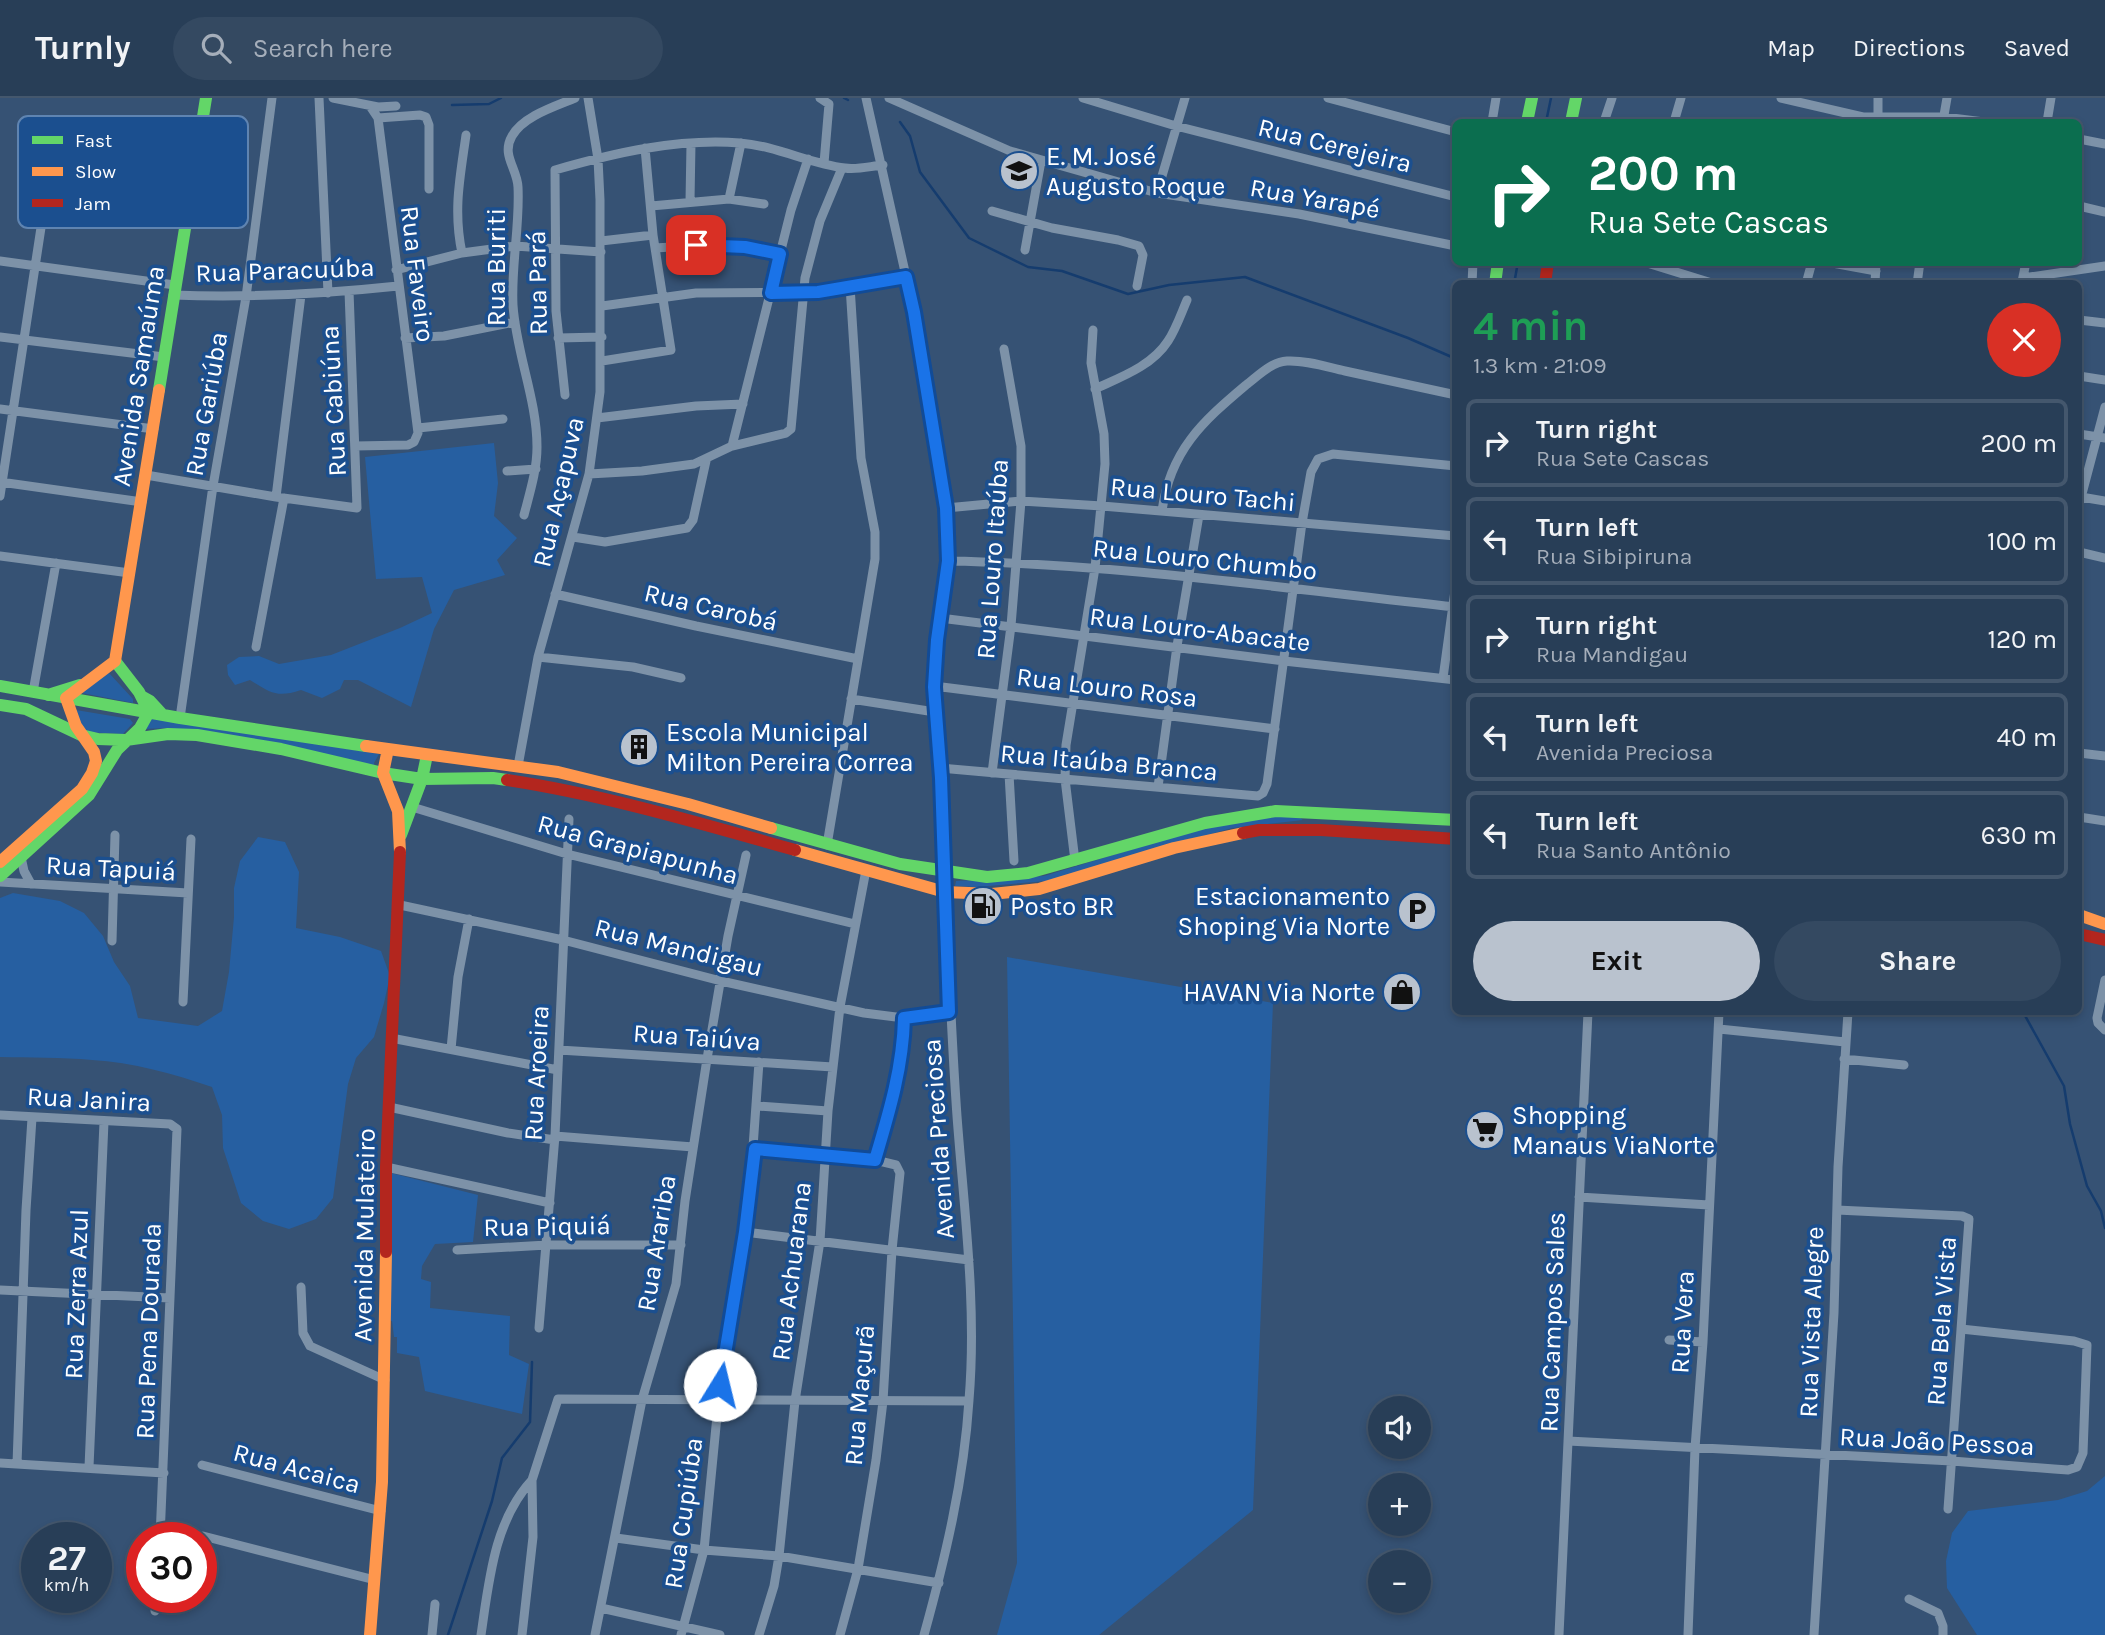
<!DOCTYPE html>
<html lang="en">
<head>
<meta charset="utf-8">
<style>
	:root { --surface:#283e57; --page:#344961; --text:#f1f3f6; --muted:#a5aeba; --line:#44576d; --accent:#b9c2ce }
	body { margin:0; font-family:Karla,sans-serif; background:var(--page); color:var(--text); height:100vh; display:flex; flex-direction:column; font-size:26px; white-space:nowrap }
	* { box-sizing:border-box; margin:0 }
	p { font-size:23px; color:var(--muted) }
	.icon { flex:none; width:38px; height:38px; fill:none; stroke:currentColor; stroke-width:2; stroke-linecap:round; stroke-linejoin:round }
	.map { position:relative; flex:1; overflow:hidden }
	.panel { position:absolute; left:1452px; top:182px; width:630px; height:735px; display:flex; flex-direction:column; background:var(--surface); border-radius:10px; box-shadow:0 4px 10px #0003,0 0 0 2px var(--line) }
	.panel>* { flex:none }
	.banner { position:absolute; left:1452px; top:21px; width:630px; height:147px; border-radius:10px; box-shadow:0 4px 10px #0003,0 0 0 2px var(--line); background:#0b6e4f; color:#fff; overflow:hidden }
	.controls { position:absolute; left:1368px; top:1298px; display:grid; gap:14px }
	.controls a { display:grid; place-items:center; width:63px; height:63px; border-radius:50%; background:var(--surface); box-shadow:0 4px 10px #0003,0 0 0 2px var(--line); font-size:35px }
	.speed { position:absolute; left:21px; top:1424px; display:flex; gap:14px; font-size:35px; font-weight:700; text-align:center }
	.speed>* { display:grid; place-content:center; width:91px; height:91px; border-radius:50%; background:var(--surface); box-shadow:0 4px 10px #0003,0 0 0 2px var(--line); line-height:1 }
	.speed small { font-size:18px; font-weight:400 }
	.speed .limit { border:10px solid #d22; background:#fff; color:#111 }
	.pin { position:absolute; display:grid; place-items:center; width:60px; height:60px; color:#fff; margin:-30px; border-radius:14px; box-shadow:0 4px 10px #0006 }
	.me { position:absolute; width:77px; margin:-38px; rotate:9deg; stroke-linejoin:round; filter:drop-shadow(0 0 5px #0008) }
	.turn { display:flex; align-items:center; gap:24px; height:147px; padding:0 21px; font-size:32px }
	.turn .icon { width:91px; height:91px; stroke-width:2.5 }
	.turn b { display:block; font-size:49px; line-height:60px }
	.round { display:grid; place-items:center; flex:none; width:74px; height:74px; border-radius:37px; background:var(--page) }
	.summary { display:flex; align-items:center; justify-content:space-between; height:119px; padding:0 21px }
	h1 { font-size:42px; font-weight:700; line-height:52px; color:#1e9e55 }
	.primary-button { display:flex; gap:14px; margin-top:auto; padding:14px 21px }
	.primary-button a { flex:1; height:80px; border-radius:42px; background:var(--accent); color:#111; font-size:28px; font-weight:700; line-height:80px; text-align:center }
	.primary-button a+a { background:var(--page); color:var(--text) }
	ul { padding:0; list-style:none }
	li { display:flex; align-items:center; gap:21px; height:88px; margin:0 14px 10px; padding:0 7px; border:4px solid var(--line); border-radius:10px }
	li div { flex:1 }
	li b { display:block; font-size:26px }
	li em { font-style:normal }
	header { display:flex; align-items:center; gap:42px; box-sizing:border-box; height:98px; padding:0 35px; background:var(--surface); border-bottom:2px solid var(--line) }
	header strong { font-size:33px }
	nav { display:flex; gap:38px; margin-inline-start:auto; font-size:24px }
	.search { width:490px; height:63px; background:var(--page); display:flex; align-items:center; gap:18px; box-sizing:border-box; padding:0 24px; border-radius:38px; color:var(--muted); font-size:26px }
	.map>svg:first-child { display:block }
	.green { fill:#265fa1 }
	.lines { fill:none; stroke-linecap:round; stroke-linejoin:round }
	.stream { stroke:#153c6e; stroke-width:2.5 }
	.street { stroke:#7d92a8; stroke-width:9 }
	.fast { stroke:#63d668; stroke-width:12 }
	.slow { stroke:#ff974d; stroke-width:12 }
	.jam { stroke:#b3261e; stroke-width:12 }
	.route-casing { stroke:#114b97; stroke-width:18 }
	.route { stroke:#1a73e8; stroke-width:12 }
	.labels { text-anchor:middle; stroke-width:7; stroke-linejoin:round; paint-order:stroke }
	.street-label { font-size:26px; fill:#fff; stroke:#1b4f8f }
	.poi-label { font-size:26px; fill:#fff; stroke:#1b4f8f; text-anchor:start }
	.key { fill:#1b4f8f; stroke:#5f84b1; stroke-width:2 }
	.key-label { font-size:19px; fill:#fff }
</style>
</head>
<body>
<header>
<strong>Turnly</strong>
<div class="search"><svg class="icon" aria-label="search" viewBox="0 0 24 24"><circle cx="10" cy="10" r="6"/><path d="M15 15l6 6"/></svg>Search here</div>
<nav><a>Map</a><a>Directions</a><a>Saved</a></nav>
</header>
<div class="map">
<svg width="2105" height="1537" viewBox="0 0 2105 1537">
	<rect width="100%" height="100%" fill="#365274"/>
	<path class="green" d="M494,345L498,385L494,418L517,440L497,462L505,477L454,492L434,531L411,609L358,582H344L340,591L322,600L301,592C277,600 271,595 250,582L235,587L228,577L227,567L239,559L259,558L279,566L331,557L400,530L432,515L422,479L376,481L365,359Z
		M109,575L133,601V605L77,594Z
		M76,612L130,621L133,625L123,636L83,634L73,614Z
		M150,620L379,656L374,665L375,669L169,630L142,631Z
		M1296,717L1303,722L1232,730L1047,783L976,789L955,788L956,783L1044,778L1222,724Z
		M258,739L285,744L299,774L296,830L340,839L381,853L390,878L384,905L374,939L356,960L348,986L333,1100L316,1121L289,1131L263,1123L241,1105L223,1050L222,1017L212,989C174,976 132,964 92,962C61,959 30,960 0,959V800L13,795L60,803L84,815L103,838L114,864L130,888L138,920L198,928L222,913L229,874L234,819V790L240,763Z
		M1007,859L1273,905L1253,1412L1099,1537H997L1017,1465Z
		M391,1075L478,1097L473,1144L435,1146L422,1168L421,1181L431,1184L430,1210L510,1218L509,1257L529,1266L522,1316L425,1293L419,1259L397,1255V1239H394L392,1223L388,1222Z
		M2105,1378V1537H1977L1947,1490L1946,1463L1952,1435L1968,1413L2058,1402L2087,1393Z"/>
	<g class="lines">
		<path class="stream" d="M844,0L848,2
			M452,7L489,6L501,0
			M900,24L910,38L920,74L969,140L1028,169L1062,173L1128,196L1169,187L1245,179L1408,240L1454,260
			M1546,24L1551,0
			M1514,186L1518,164
			M2023,914L2064,988L2070,1026L2087,1088L2101,1113L2105,1130
			M448,1537L492,1403L502,1360L530,1324L532,1264"/>
		<path class="street" d="M319,0L328,195
			M333,0L378,9L396,8
			M820,0L829,6L824,65
			M866,0L914,214L946,410C948,428 950,448 948,467C943,508 933,549 934,591C935,621 939,652 941,682C946,794 949,906 957,1018C964,1112 977,1207 969,1302C964,1382 945,1461 924,1537
			M889,0L1010,53L1157,95L1299,116L1456,148
			M1083,0L1176,28L1456,99
			M1328,0L1456,34
			M1781,0L1863,19H1944L1984,24
			M378,20L420,17L426,19L429,27V91
			M1943,23L1947,0
			M1492,24L1496,0
			M1604,24L1612,0
			M1674,24L1681,0
			M1878,24V0
			M2047,24L2051,0
			M2079,41L2105,46
			M1157,95L1185,0
			M729,101L741,45
			M690,103L691,46
			M651,108L729,101L764,106
			M2079,108L2105,114
			M992,113L1052,130L1118,142L1139,148L1143,157L1137,188
			M601,143L653,137
			M655,150C698,147 738,148 780,156
			M1025,152L1041,63
			M462,155C453,112 460,80 466,37
			M0,163L175,187
			M1644,164L1715,186
			M1827,164L1876,173
			M396,172L462,155L515,148L601,154
			M2023,180L2105,168
			M2022,184L2026,164
			M1472,186L1473,164
			M1806,186L1812,164
			M1875,186L1876,164
			M1917,186L1920,164
			M173,197C249,200 323,196 398,188
			M602,208L696,195L818,194L906,179
			M2079,222L2105,225
			M0,239L164,259
			M405,240L444,238L515,224
			M558,240L602,239
			M602,263L671,252L653,137L645,50
			M2079,278L2105,282
			M1095,291C1121,279 1152,268 1168,243C1176,231 1181,216 1187,202
			M565,297L556,213L555,72C614,55 678,40 740,45C777,48 810,66 845,70C857,72 871,68 883,67
			M0,311L154,331
			M597,320L696,308L743,306
			M418,330L503,321
			M2079,336L2105,340
			M355,348L408,347L414,344L418,335L378,20L370,8
			M732,348L791,112L808,61
			M507,373L536,371
			M589,376L642,373L694,366L732,348L786,335L791,331L805,180L820,123L842,70
			M146,377L276,399L357,410L349,193
			M0,384L142,404
			M0,398L46,97
			M276,399L301,197
			M2081,399L2105,403
			M2079,407L2105,309
			M946,410L1021,403L1102,408L1456,438
			M1162,413C1170,353 1202,324 1246,287C1258,278 1271,264 1287,263C1306,262 1327,269 1345,273C1382,281 1419,289 1456,297
			M524,417C530,394 537,372 537,349C537,301 516,255 513,207C511,167 520,128 518,89C517,70 501,57 512,38C523,18 556,8 575,0
			M573,439L605,444L687,430L693,422L706,363
			M2079,454L2105,460
			M0,458L130,475
			M948,463C1118,466 1287,491 1456,509
			M555,496L696,528L858,561
			M940,520L1284,563L1456,582
			M256,549L284,400
			M538,559L633,569L681,580
			M1443,580L1456,485
			M934,588L1275,631
			M33,594L56,465
			M851,601L935,614
			M180,620L213,388L246,199L272,0
			M2079,655L2105,658
			M518,668L538,559L589,376L600,294V102L598,61L588,0
			M940,670L1258,698L1263,695L1267,686L1302,425L1311,374L1318,361L1333,356L1456,368
			M992,675L1011,528L1021,403V348L1004,251
			M1009,676L1014,763
			M1158,689L1177,548L1199,417
			M412,709L567,756L855,826
			M2079,719L2105,723
			M827,747L875,461V434L861,360L850,188
			M21,759L24,773L31,786
			M1075,763L1065,681L1066,647L1095,470L1105,366L1104,336L1091,265L1093,232
			M0,784L188,795
			M400,807L563,842L721,883L864,915L904,920L949,914
			M112,843L115,737
			M2105,882L2097,920L2098,925L2105,932
			M183,904L191,741
			M1903,914H1910
			M1719,931L1845,944
			M391,940L558,972
			M451,951L458,879L469,821
			M559,952L833,969
			M1844,961L1904,967
			M757,1008L828,1013
			M389,1009L508,1035L555,1042
			M0,1017L170,1026L177,1031L160,1440
			M555,1038L693,1049
			M755,1051L875,1062L896,1067L900,1075L892,1152L883,1303L876,1362L858,1471L840,1537
			M875,1062C889,1015 903,969 904,920
			M386,1069L550,1105
			M1579,1099L1709,1107
			M1837,1112L1962,1118L1969,1121L1948,1411
			M745,1134L969,1162
			M457,1152L547,1147H681
			M301,1189L303,1235L310,1248L385,1282
			M0,1192L170,1200
			M539,1230L555,1038L569,721
			M1669,1242L1703,1244
			M1568,1343L1952,1363L2054,1371L2068,1372L2077,1369L2083,1355L2087,1247L2074,1243L1961,1231
			M0,1365L164,1375
			M17,1366L26,1112L32,1020
			M202,1367L381,1413
			M89,1369L104,1024
			M203,1438L375,1482
			M616,1440L704,1452L779,1458L939,1485
			M1909,1501L1938,1515L1943,1528V1537
			M601,1510L720,1537
			M155,1513L156,1500
			M432,1537L435,1506
			M481,1537C489,1483 494,1423 532,1382
			M522,1537L533,1439L532,1382L558,1301L969,1303
			M595,1537L642,1302L676,1186L685,1103L707,961L728,838L746,757
			M681,1537L704,1452L720,1287L750,1092L759,964
			M759,1537L774,1488L779,1458L795,1303L820,1143L828,1013L840,909L866,772
			M1559,1537L1588,914
			M1688,1537L1695,1350L1703,1244L1719,914
			M1814,1537L1834,1215L1838,1069L1848,914"/>
		<path class="fast" d="M1527,24L1532,0
			M1571,24L1576,0
			M1495,186L1498,164
			M159,292L206,0
			M0,588L180,620L366,648
			M48,597L80,587
			M141,598L150,603L162,616
			M0,607L26,611L81,637L98,641L126,642L168,636L197,637L281,651L383,675L422,681L493,680L507,682
			M771,730L900,766L987,779L1028,775L1205,725L1276,713L1456,722
			M401,737L422,681L427,657
			M0,778L89,697L117,652L140,630L149,614L139,594L115,563"/>
		<path class="slow" d="M366,648L558,674L688,706L771,730
			M388,651L383,675L398,713L400,754
			M795,752L945,794L992,796L1039,791L1174,750L1243,735
			M0,764L82,691L92,675L96,663L94,654L76,628L66,600L115,563L159,292
			M2079,817L2105,826
			M370,1537L382,1384L386,1154"/>
		<path class="jam" d="M1545,186L1548,164
			M507,682C605,697 699,725 795,752
			M1243,735L1259,732H1321L1456,741
			M2079,836L2105,842
			M386,1154V1069L400,754"/>
	</g>
	<g class="lines">
		<defs>
			<path id="route" d="M696,147L745,149L780,156L771,195L818,194L906,179L914,214L946,410L948,463L937,542L934,589L941,680L949,914L904,920C903,969 889,1015 875,1062L755,1051L745,1134L720,1287"/>
		</defs>
		<use href="#route" class="route-casing"/>
		<use href="#route" class="route"/>
	</g>
	<defs>
		<symbol id="school-disc" viewBox="-11 -11 22 22"><circle r="9.5" fill="#b9c2ce" stroke="#1b4f8f"/><path d="M0-5L7-2L0 1L-7-2ZM-4 1L0 2.5L4 1V4Q0 6-4 4Z" fill="#111"/></symbol>
		<symbol id="building-disc" viewBox="-11 -11 22 22"><circle r="9.5" fill="#b9c2ce" stroke="#1b4f8f"/><path d="M-4-6H4V6H1V3H-1V6H-4ZM-2.5-4.3h1.7v1.8h-1.7ZM.8-4.3h1.7v1.8H.8ZM-2.5-1h1.7V.8h-1.7ZM.8-1h1.7V.8H.8Z" fill="#111"/></symbol>
		<symbol id="fuel-disc" viewBox="-11 -11 22 22"><circle r="9.5" fill="#b9c2ce" stroke="#1b4f8f"/><path d="M-5.5-6h7V0h2V4h1.3V-2.5L3-4.5l.8-.8L6-3V5H2.5V1h-1V6h-7ZM-4.2-4.7v3.2H.2V-4.7Z" fill="#111"/></symbol>
		<symbol id="parking-disc" viewBox="-11 -11 22 22"><circle r="9.5" fill="#b9c2ce" stroke="#1b4f8f"/><path d="M-3.5-5.5H1a3.5 3.5 0 0 1 0 7H-1V5.5H-3.5ZM-1-3.4V-.6H.8a1.4 1.4 0 0 0 0-2.8Z" fill="#111"/></symbol>
		<symbol id="shop-disc" viewBox="-11 -11 22 22"><circle r="9.5" fill="#b9c2ce" stroke="#1b4f8f"/><path d="M-5-2.5h2.3a2.7 3.5 0 0 1 5.4 0H5L5.5 6h-11ZM-1.5-2.5h3a1.5 2.3 0 0 0-3 0Z" fill="#111"/></symbol>
		<symbol id="supermarket-disc" viewBox="-11 -11 22 22"><circle r="9.5" fill="#b9c2ce" stroke="#1b4f8f"/><path d="M-6-5.5h2.5l.6 2H6L4.5 2H-2.5L-4.4-4H-6ZM-1.5 3.2a1.3 1.3 0 1 0 .1 0ZM3 3.2a1.3 1.3 0 1 0 .1 0Z" fill="#111"/></symbol>
	</defs>
	<g fill-rule="evenodd">
		<use href="#school-disc" x="997" y="51" width="44" height="44"/>
		<use href="#building-disc" x="617" y="627" width="44" height="44"/>
		<use href="#fuel-disc" x="961" y="786" width="44" height="44"/>
		<use href="#parking-disc" x="1395" y="791" width="44" height="44"/>
		<use href="#shop-disc" x="1380" y="872" width="44" height="44"/>
		<use href="#supermarket-disc" x="1463" y="1010" width="44" height="44"/>
	</g>
	<g class="labels">
		<g class="street-label">
			<text transform="translate(1335 47) rotate(14)" y="9">Rua Cerejeira</text>
			<text transform="translate(1315 100) rotate(10)" y="9">Rua Yarapé</text>
			<text transform="translate(496 169) rotate(-90)" y="9">Rua Buriti</text>
			<text transform="translate(285 172) rotate(-2)" y="9">Rua Paracuúba</text>
			<text transform="translate(418 176) rotate(83)" y="9">Rua Faveiro</text>
			<text transform="translate(537 185) rotate(-91)" y="9">Rua Pará</text>
			<text transform="translate(138 278) rotate(-81)" y="9">Avenida Samaúma</text>
			<text transform="translate(333 303) rotate(-93)" y="9">Rua Cabiúna</text>
			<text transform="translate(206 306) rotate(-80)" y="9">Rua Gariúba</text>
			<text transform="translate(558 394) rotate(-77)" y="9">Rua Açapuva</text>
			<text transform="translate(1203 396) rotate(5)" y="9">Rua Louro Tachi</text>
			<text transform="translate(992 461) rotate(-86)" y="9">Rua Louro Itaúba</text>
			<text transform="translate(1205 461) rotate(6)" y="9">Rua Louro Chumbo</text>
			<text transform="translate(711 509) rotate(13)" y="9">Rua Carobá</text>
			<text transform="translate(1200 531) rotate(7)" y="9">Rua Louro-Abacate</text>
			<text transform="translate(1107 589) rotate(7)" y="9">Rua Louro Rosa</text>
			<text transform="translate(1109 664) rotate(5)" y="9">Rua Itaúba Branca</text>
			<text transform="translate(638 751) rotate(15)" y="9">Rua Grapiapunha</text>
			<text transform="translate(111 770) rotate(3)" y="9">Rua Tapuiá</text>
			<text transform="translate(679 849) rotate(14)" y="9">Rua Mandigau</text>
			<text transform="translate(697 939) rotate(4)" y="9">Rua Taiúva</text>
			<text transform="translate(536 975) rotate(-87)" y="9">Rua Aroeira</text>
			<text transform="translate(89 1001) rotate(3)" y="9">Rua Janira</text>
			<text transform="translate(938 1041) rotate(-94)" y="9">Avenida Preciosa</text>
			<text transform="translate(547 1128) rotate(-1)" y="9">Rua Piquiá</text>
			<text transform="translate(364 1137) rotate(-89)" y="9">Avenida Mulateiro</text>
			<text transform="translate(656 1145) rotate(-81)" y="9">Rua Arariba</text>
			<text transform="translate(791 1173) rotate(-83)" y="9">Rua Achuarana</text>
			<text transform="translate(76 1196) rotate(-88)" y="9">Rua Zerra Azul</text>
			<text transform="translate(1941 1223) rotate(-86)" y="9">Rua Bela Vista</text>
			<text transform="translate(1552 1224) rotate(-88)" y="9">Rua Campos Sales</text>
			<text transform="translate(1682 1224) rotate(-87)" y="9">Rua Vera</text>
			<text transform="translate(1811 1224) rotate(-88)" y="9">Rua Vista Alegre</text>
			<text transform="translate(148 1233) rotate(-88)" y="9">Rua Pena Dourada</text>
			<text transform="translate(859 1297) rotate(-85)" y="9">Rua Maçurã</text>
			<text transform="translate(1937 1343) rotate(3)" y="9">Rua João Pessoa</text>
			<text transform="translate(297 1370) rotate(15)" y="9">Rua Acaica</text>
			<text transform="translate(683 1415) rotate(-82)" y="9">Rua Cupiúba</text>
		</g>
		<g class="poi-label">
			<text x="1046" y="67">E. M. José<tspan x="1046" dy="30">Augusto Roque</tspan></text>
			<text x="666" y="643">Escola Municipal<tspan x="666" dy="30">Milton Pereira Correa</tspan></text>
			<text x="1390" y="807" text-anchor="end">Estacionamento<tspan x="1390" dy="30">Shoping Via Norte</tspan></text>
			<text x="1010" y="817">Posto BR</text>
			<text x="1375" y="903" text-anchor="end">HAVAN Via Norte</text>
			<text x="1512" y="1026">Shopping<tspan x="1512" dy="30">Manaus ViaNorte</tspan></text>
		</g>
	</g>
	<rect x="18" y="18" width="230" height="112" rx="10" class="key"/>
	<rect x="32" y="38" width="31" height="8" fill="#63d668"/>
	<rect x="32" y="69" width="31" height="9" fill="#ff974d"/>
	<rect x="32" y="101" width="31" height="8" fill="#b3261e"/>
	<g class="key-label">
		<text x="75" y="49">Fast</text>
		<text x="75" y="80">Slow</text>
		<text x="75" y="112">Jam</text>
	</g>
</svg>
<div class="controls">
<a><svg class="icon" aria-label="sound" viewBox="0 0 24 24"><path d="M4 9h4l5-4v14l-5-4H4zM17 9q2 3 0 6"/></svg></a>
<a>+</a>
<a>−</a>
</div>
<div class="speed"><div>27<small>km/h</small></div><div class="limit">30</div></div>
<div class="pin" style="left:696px;top:147px;background:#d93025"><svg class="icon" aria-label="arrive" viewBox="0 0 24 24"><path d="M6 21V4h12l-3 4 3 4H6"/></svg></div>
<svg class="me" style="left:720px;top:1287px" viewBox="-20 -20 40 40"><circle r="19" fill="#fff"/><path d="M0-13L10 11 0 6-10 11z" fill="#1a73e8"/></svg>
<div class="banner">
<div class="turn"><svg class="icon" aria-label="right" viewBox="0 0 24 24"><path d="M7 20v-9h11M14 6l5 5-5 5"/></svg><div><b>200 m</b>Rua Sete Cascas</div></div>
</div>
<section class="panel">
<div class="summary"><div><h1>4 min</h1><p>1.3 km · 21:09</p></div><a class="round" style="background:#d93025;color:#fff"><svg class="icon" aria-label="close" viewBox="0 0 24 24"><path d="M6 6l12 12M18 6L6 18"/></svg></a></div>
<ul>
<li><svg class="icon" aria-label="right" viewBox="0 0 24 24"><path d="M7 20v-9h11M14 6l5 5-5 5"/></svg><div><b>Turn right</b><p>Rua Sete Cascas</p></div><em>200 m</em></li>
<li><svg class="icon" aria-label="left" viewBox="0 0 24 24"><path d="M17 20v-9H6M10 6l-5 5 5 5"/></svg><div><b>Turn left</b><p>Rua Sibipiruna</p></div><em>100 m</em></li>
<li><svg class="icon" aria-label="right" viewBox="0 0 24 24"><path d="M7 20v-9h11M14 6l5 5-5 5"/></svg><div><b>Turn right</b><p>Rua Mandigau</p></div><em>120 m</em></li>
<li><svg class="icon" aria-label="left" viewBox="0 0 24 24"><path d="M17 20v-9H6M10 6l-5 5 5 5"/></svg><div><b>Turn left</b><p>Avenida Preciosa</p></div><em>40 m</em></li>
<li><svg class="icon" aria-label="left" viewBox="0 0 24 24"><path d="M17 20v-9H6M10 6l-5 5 5 5"/></svg><div><b>Turn left</b><p>Rua Santo Antônio</p></div><em>630 m</em></li>
</ul>
<div class="primary-button"><a>Exit</a><a>Share</a></div>
</section>
</div>
</body>
</html>
